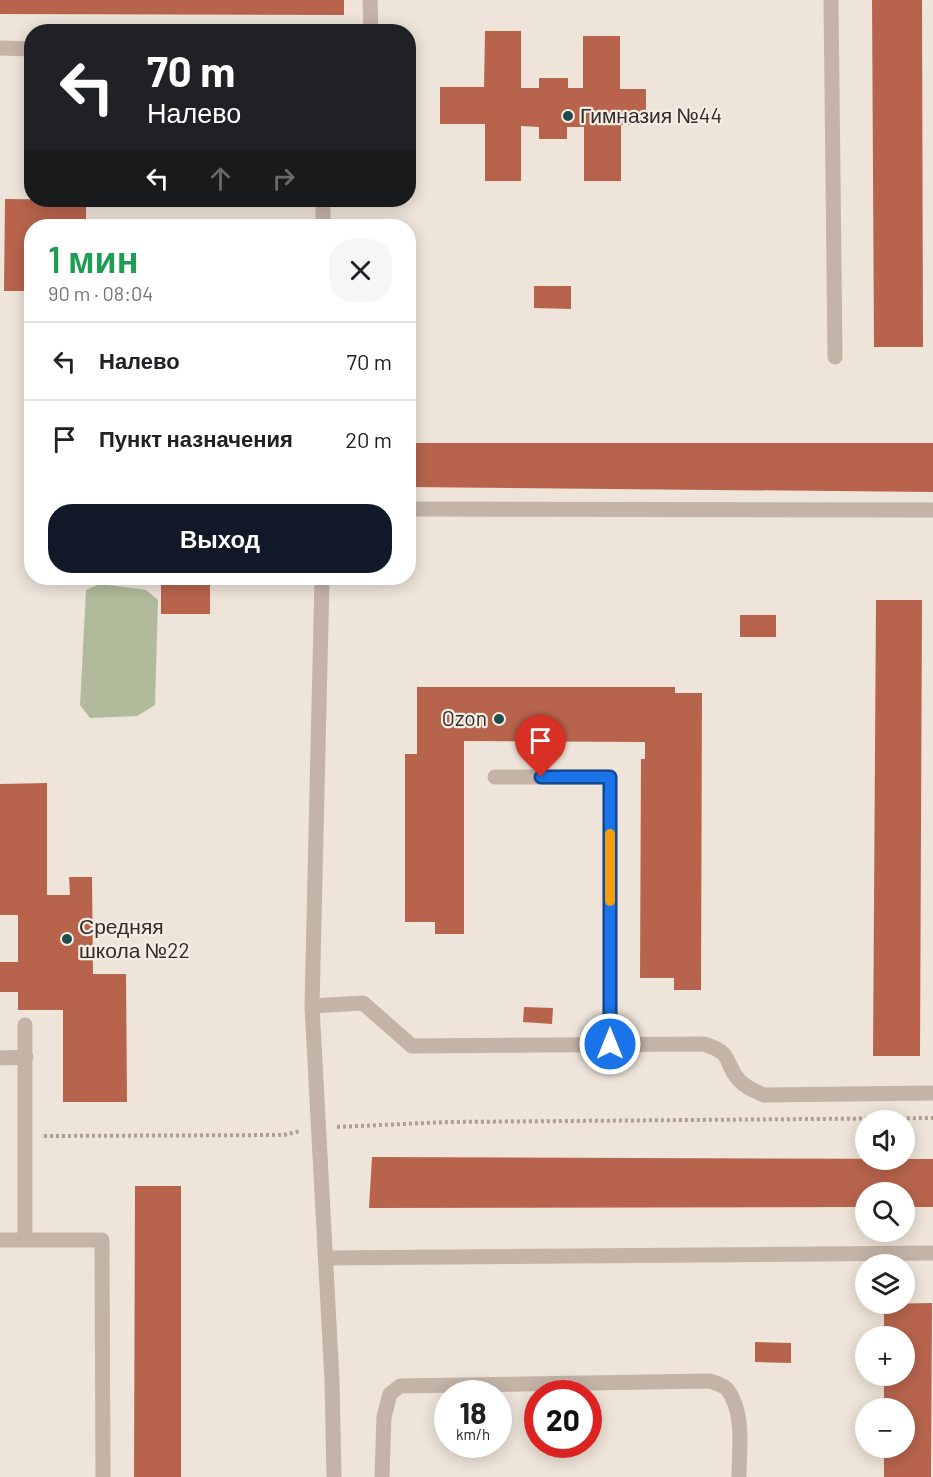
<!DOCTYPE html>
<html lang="ru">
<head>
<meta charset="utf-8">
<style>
	:root { --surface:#fff; --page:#f6f6f6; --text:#202124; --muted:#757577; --line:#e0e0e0; --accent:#111827 }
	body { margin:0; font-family:Barlow,sans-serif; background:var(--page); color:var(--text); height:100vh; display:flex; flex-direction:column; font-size:22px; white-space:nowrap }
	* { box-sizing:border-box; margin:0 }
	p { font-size:20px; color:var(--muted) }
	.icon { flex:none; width:33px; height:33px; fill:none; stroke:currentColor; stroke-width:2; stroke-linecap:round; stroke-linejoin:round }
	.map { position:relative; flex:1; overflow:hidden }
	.side { position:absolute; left:24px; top:219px; width:392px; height:366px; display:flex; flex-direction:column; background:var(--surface); border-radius:24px; box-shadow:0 3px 15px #0003 }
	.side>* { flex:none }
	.top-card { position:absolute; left:24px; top:24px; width:392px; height:183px; border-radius:24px; box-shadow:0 3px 15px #0003; background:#202124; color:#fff; overflow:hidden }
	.buttons { position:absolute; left:855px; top:1110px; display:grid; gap:12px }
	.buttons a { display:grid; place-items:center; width:60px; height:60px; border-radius:50%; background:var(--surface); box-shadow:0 3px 15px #0003; font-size:30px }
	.speed { position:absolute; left:434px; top:1380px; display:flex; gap:12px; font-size:30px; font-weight:700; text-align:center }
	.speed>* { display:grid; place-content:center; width:78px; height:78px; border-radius:50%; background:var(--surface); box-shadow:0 3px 15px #0003; line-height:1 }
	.speed small { font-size:15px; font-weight:400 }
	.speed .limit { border:9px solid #d22; background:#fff; color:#111 }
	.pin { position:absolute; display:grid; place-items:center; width:51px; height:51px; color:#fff; margin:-62px -26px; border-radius:50% 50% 50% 0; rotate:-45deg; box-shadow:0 0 6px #0007 }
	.pin .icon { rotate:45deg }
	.me { position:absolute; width:66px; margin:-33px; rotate:0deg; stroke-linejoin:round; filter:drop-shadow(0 0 4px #0008) }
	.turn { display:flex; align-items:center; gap:21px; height:126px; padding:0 24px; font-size:27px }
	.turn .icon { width:78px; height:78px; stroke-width:2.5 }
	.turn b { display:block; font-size:42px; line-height:51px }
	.lanes { display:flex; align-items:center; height:57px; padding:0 24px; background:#0003; justify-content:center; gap:30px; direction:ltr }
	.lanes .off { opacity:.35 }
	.round { display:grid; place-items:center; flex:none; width:63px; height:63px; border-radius:24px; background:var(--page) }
	.summary { display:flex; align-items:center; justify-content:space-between; height:102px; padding:0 24px }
	h1 { font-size:36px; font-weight:600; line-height:45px; color:#1e9e55 }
	.cta { display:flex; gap:12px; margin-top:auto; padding:12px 24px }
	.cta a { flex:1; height:69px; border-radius:24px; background:var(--accent); color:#fff; font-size:24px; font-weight:600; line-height:69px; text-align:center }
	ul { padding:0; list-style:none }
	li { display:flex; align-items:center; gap:18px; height:78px; padding:0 24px; border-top:2px solid var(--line) }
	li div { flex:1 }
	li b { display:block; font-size:22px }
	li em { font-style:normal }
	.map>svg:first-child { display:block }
	.green { fill:#b1bb9b }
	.building { fill:#b8644d }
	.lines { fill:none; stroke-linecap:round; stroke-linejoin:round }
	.path { stroke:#b09e91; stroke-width:4; stroke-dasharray:3 3; stroke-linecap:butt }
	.minor { stroke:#c4b3a7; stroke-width:15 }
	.route-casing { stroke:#114b97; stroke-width:15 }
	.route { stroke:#1a73e8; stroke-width:10 }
	.slow { stroke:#f59e0b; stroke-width:10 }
	.poi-dot { fill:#214c4e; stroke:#f6eee5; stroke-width:2 }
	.labels { text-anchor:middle; stroke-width:4.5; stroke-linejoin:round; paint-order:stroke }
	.poi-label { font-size:21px; fill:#322a26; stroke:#f6eee5; text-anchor:start }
</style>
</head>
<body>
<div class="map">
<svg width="933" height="1477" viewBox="0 0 933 1477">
	<rect width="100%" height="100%" fill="#eee4d9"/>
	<path class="green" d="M100,584L146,590L158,600L155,705L137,716L90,718L80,705L86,590Z"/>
	<path class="building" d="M0,0H344V15L0,14Z
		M872,0H922L923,347H874Z
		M485,31H521V88H539V78H568V88H583V36H620V89H646V125H621V181H584V127H567V139H539V127L521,126V181H485V124H440V87H484Z
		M5,199L86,200V226H32V291H4Z
		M534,286H571V309L534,308Z
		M408,443H933V492L408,487Z
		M161,578H210V614H161Z
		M876,600H922L920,1056H873Z
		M740,615H776V637H740Z
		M417,687H675V693H702L701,990H674V978H640L641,759H645V742L464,741V934H435V922H405V754H417Z
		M47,783V895H70L69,877H92L93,974H126L127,1102H63V1010H18V992H0V962H18V915H0V784Z
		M524,1007L553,1008L552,1024L523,1022Z
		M372,1157L933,1159V1207H904V1192H866V1207L369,1208Z
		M135,1186H181V1477H134Z
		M932,1303L931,1477H884V1448H904V1408H884V1376H904V1336H884V1304Z
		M755,1342L791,1343V1363L755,1362Z"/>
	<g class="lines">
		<path class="path" d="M337,1127L448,1122L933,1118
			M44,1136L284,1135L300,1131"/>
		<path class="minor" d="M370,0L371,32
			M831,0L835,357
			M0,48L32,49
			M323,200V226
			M408,509L933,510
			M322,578L312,1006L332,1380L334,1477
			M495,777H610V1044
			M312,1006L363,1003L412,1046L704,1044C735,1054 723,1062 739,1080C746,1088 755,1091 764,1095L933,1093
			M0,1058L26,1057
			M0,1240H102L103,1477
			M25,1240V1025
			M326,1258L933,1253
			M382,1477L384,1417L390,1394L400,1386L710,1381C715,1383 723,1385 727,1389C745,1412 739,1450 739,1477"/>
	</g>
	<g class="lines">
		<defs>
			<path id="route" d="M541,777H610V1044"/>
		</defs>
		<use href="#route" class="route-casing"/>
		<use href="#route" class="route"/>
		<path class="slow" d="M610,901V834"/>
	</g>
	<g class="poi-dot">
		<circle cx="568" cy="116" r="6"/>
		<circle cx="499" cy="719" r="6"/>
		<circle cx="67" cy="939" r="6"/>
	</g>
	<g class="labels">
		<g class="poi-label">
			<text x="580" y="123">Гимназия №44</text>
			<text x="487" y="726" text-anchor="end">Ozon</text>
			<text x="79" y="934">Средняя<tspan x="79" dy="24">школа №22</tspan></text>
		</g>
	</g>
</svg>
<div class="buttons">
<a><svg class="icon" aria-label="sound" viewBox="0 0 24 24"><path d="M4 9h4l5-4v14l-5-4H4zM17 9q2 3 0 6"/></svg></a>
<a><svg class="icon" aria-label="search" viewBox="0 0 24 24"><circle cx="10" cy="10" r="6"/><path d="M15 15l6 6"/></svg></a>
<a><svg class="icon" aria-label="layers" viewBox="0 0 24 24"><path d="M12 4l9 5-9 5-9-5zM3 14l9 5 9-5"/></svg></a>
<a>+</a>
<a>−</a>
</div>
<div class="speed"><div>18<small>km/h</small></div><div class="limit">20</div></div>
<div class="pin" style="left:541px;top:777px;background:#d93025"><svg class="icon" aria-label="arrive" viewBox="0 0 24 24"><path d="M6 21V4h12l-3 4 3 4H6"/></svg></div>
<svg class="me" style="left:610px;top:1044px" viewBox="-20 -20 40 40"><circle r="17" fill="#1a73e8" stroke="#fff" stroke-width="3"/><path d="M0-11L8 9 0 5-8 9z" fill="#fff"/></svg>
<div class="top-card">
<div class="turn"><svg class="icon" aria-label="left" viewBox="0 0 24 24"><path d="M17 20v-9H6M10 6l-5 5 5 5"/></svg><div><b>70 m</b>Налево</div></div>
<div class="lanes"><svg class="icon" aria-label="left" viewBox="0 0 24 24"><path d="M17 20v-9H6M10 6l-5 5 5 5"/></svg><svg class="icon off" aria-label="ahead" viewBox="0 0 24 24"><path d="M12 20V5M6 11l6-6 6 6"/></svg><svg class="icon off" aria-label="right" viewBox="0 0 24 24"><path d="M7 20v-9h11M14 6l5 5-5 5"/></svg></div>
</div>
<section class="side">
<div class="summary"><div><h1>1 мин</h1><p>90 m · 08:04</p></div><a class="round"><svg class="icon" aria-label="close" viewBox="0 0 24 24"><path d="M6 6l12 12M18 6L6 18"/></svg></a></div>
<ul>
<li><svg class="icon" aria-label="left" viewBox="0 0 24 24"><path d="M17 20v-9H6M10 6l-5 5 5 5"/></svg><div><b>Налево</b></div><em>70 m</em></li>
<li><svg class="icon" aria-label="arrive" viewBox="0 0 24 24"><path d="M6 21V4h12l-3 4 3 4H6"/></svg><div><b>Пункт назначения</b></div><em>20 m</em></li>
</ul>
<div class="cta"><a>Выход</a></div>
</section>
</div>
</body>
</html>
